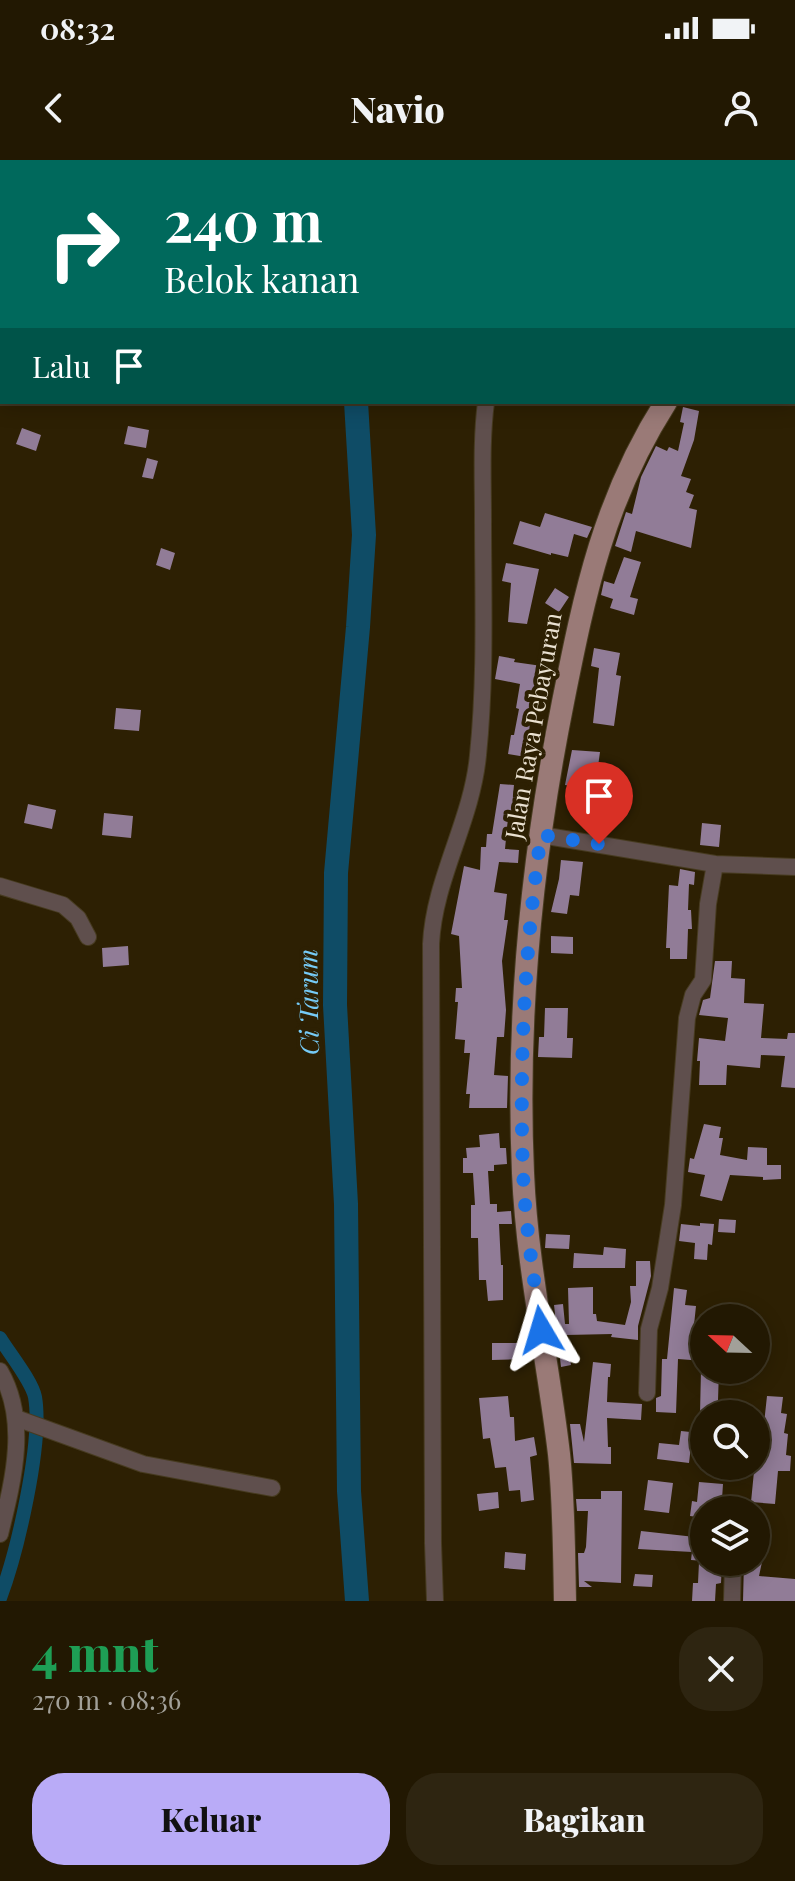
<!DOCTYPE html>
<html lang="id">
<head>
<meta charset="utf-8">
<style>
	:root { --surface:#221802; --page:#2e2511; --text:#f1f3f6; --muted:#a2a099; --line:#3f3724; --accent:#b9abf7 }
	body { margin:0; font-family:"Playfair Display",serif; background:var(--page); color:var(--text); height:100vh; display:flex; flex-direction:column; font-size:30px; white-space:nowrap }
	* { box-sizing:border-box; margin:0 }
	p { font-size:26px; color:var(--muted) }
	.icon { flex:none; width:44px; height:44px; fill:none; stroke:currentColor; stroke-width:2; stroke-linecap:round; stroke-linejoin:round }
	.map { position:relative; height:1441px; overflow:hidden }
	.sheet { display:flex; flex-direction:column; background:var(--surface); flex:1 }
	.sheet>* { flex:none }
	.hud { position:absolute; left:0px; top:0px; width:796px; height:244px; box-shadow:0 4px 20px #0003,0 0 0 2px var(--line); background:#00695c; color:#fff; overflow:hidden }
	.needle { width:52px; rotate:292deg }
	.fabs { position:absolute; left:690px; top:1144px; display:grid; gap:16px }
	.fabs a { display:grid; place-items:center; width:80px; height:80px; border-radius:50%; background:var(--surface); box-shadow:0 4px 20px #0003,0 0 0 2px var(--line); font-size:40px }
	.pin { position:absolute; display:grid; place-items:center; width:68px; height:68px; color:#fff; margin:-82px -34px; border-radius:50% 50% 50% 0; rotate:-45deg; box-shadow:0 0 8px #0007 }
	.pin .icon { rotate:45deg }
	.me { position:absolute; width:88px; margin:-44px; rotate:353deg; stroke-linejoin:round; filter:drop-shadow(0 0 6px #0008) }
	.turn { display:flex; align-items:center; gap:28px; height:168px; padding:0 32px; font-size:36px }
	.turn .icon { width:104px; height:104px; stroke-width:2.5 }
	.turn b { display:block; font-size:56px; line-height:68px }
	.then { display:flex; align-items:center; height:76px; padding:0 32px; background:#0003; gap:16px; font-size:30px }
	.round { display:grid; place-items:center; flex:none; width:84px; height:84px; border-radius:32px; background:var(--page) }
	.head { display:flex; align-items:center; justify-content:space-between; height:136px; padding:0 32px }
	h1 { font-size:48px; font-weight:800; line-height:60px; color:#1e9e55 }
	.button { display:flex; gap:16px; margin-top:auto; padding:16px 32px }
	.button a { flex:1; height:92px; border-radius:32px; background:var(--accent); color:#111; font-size:32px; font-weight:800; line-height:92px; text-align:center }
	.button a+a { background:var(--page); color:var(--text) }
	.status { display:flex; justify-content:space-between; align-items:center; height:56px; padding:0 40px; background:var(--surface); direction:ltr }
	.status svg { height:22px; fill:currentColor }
	header { display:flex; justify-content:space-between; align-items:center; height:104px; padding:0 32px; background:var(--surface); font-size:36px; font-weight:800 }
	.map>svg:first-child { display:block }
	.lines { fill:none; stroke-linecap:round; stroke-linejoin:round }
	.canal { stroke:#0f4c66; stroke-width:14 }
	.river { stroke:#0f4c66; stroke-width:24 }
	.building { fill:#917c97 }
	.minor-casing { stroke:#473b20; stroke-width:18 }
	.major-casing { stroke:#473b20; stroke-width:24 }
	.minor { stroke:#5f4f4d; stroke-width:16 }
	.major { stroke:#9a7a77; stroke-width:22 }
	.route { stroke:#1a73e8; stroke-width:14; stroke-dasharray:0 25.2 }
	.labels { text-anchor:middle; stroke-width:8; stroke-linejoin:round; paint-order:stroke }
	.street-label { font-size:24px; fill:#eae1d1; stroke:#2d2003 }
	.water-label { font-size:26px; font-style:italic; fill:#76cbf7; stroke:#2d2003 }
</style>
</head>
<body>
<div class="status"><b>08:32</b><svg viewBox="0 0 49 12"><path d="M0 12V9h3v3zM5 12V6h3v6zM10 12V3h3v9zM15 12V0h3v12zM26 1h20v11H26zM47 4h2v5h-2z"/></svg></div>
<header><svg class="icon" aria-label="back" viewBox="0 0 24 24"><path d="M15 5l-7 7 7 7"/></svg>Navio<svg class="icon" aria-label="person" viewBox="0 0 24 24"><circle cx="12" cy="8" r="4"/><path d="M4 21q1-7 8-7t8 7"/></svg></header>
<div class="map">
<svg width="795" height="1441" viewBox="0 0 795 1441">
	<rect width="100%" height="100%" fill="#2d2003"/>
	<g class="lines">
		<path class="canal" d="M0,1178C9,1193 32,1221 35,1237C43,1283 17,1393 0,1438"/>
		<path class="river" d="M323,0V2
			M356,242L364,375L358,467L336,713L335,845L346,1044L349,1331L357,1441"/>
	</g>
	<path class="building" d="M683,247L699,251L694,280L681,316L691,319L686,332L694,335L689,348L697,350L691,388L636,371L631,392L615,386L626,352L632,354L641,317L656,286L667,291L669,287L678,291L684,263L680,262Z
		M128,266L149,270L146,288L124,284Z
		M22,268L41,275L36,291L16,284Z
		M147,298L158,301L153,319L142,317Z
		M545,353L592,367L587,378L574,374L568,397L551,393V395L513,384L520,361L540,367Z
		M161,388L175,393L170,410L156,405Z
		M624,397L641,402L630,437L638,439L634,455L610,448L613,439L601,435L604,421L614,424Z
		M506,403L539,409L527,464L508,462L511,423L502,421Z
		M555,428L569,437L559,452L545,443Z
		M594,488L620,493L616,515L621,516L614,566L593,563L599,508L591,506Z
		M499,496L515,499L514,502L556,508L551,529L542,527L535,564L530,563L526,597L508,594L511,575H514L519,549L516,548L520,524L495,519Z
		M116,548L141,550L139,571L114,569Z
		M572,590L600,592L597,614L581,612L578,627L565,625Z
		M500,624L514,625L513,635L523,636L520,659L508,658L505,689L519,690L518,703L499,702L494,732L507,734L504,760H508L502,801L506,850L504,877H497L494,915L508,916L507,948H469L470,934H466L470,893H464L465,880L455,879L458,842H455L456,828H462L459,776L451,774L464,706L480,710L481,687H486L487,674H492Z
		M28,644L56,650L52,669L24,663Z
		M104,653L133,656L131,678L102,675Z
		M702,663L721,665L719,687L700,685Z
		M561,700L583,702L579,736L570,735L567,754L551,752L559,719Z
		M680,709L695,712L694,725L689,724L688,750H691L692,769H688L687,799H670V788H666L669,725L678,726Z
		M551,776L573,777V794L551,793Z
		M128,786L129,805L103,807L102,788Z
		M715,801H732L731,818L745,819L744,843L764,844L761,878L787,879L788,873H795V928L781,927L785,896L761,895L760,908L727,905L726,925H699L700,901H697L699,878L725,881L728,858L699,855L703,840L710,838Z
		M545,848H568L567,878H573L572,898L538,897L539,877H544Z
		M704,964L721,967L719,978H723L720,995L747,1000L748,987L767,988V1005H781V1019L763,1020V1017L730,1015L722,1041L700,1036L705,1015L688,1012L690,998L694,999Z
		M499,973L500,988H506L507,1004L494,1005V1011H488L490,1044H497V1052L511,1051L512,1064H499L501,1105H503V1140L488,1141L486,1120H479L478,1078H471V1045H475L473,1013H463V998H467L466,988L480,987L479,975Z
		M719,1059L736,1060L735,1073L718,1072Z
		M700,1063L714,1064L712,1085L708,1084L707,1100L694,1099L695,1083L679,1081L681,1064L700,1066Z
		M546,1074L570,1075L569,1089L545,1088Z
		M604,1087L626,1089L625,1108H573L574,1093L603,1095Z
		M636,1101H650L651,1116L638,1166V1180L611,1177L612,1174L566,1175L571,1205L561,1207L554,1145L563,1144L565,1164H569L568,1128L593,1127V1154H596L597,1161L625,1165L631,1142L630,1126H636Z
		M674,1128L687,1130L685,1145L696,1146L694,1165L700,1166L699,1183H704V1201L678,1199L676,1253L656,1252V1238L661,1236L662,1199H667Z
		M492,1183H521V1199L492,1200Z
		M593,1202L611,1204L610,1217H608L607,1242L642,1244L641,1260L607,1258L608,1287H611V1304L574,1303L570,1264H580L584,1282Z
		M701,1210H719L718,1240H722L721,1254H700Z
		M508,1236L510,1257H514L515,1281L534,1277L537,1295L530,1297L534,1340L521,1342L520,1330L509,1331L506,1307L495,1308L490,1278L483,1279L479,1238Z
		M767,1236L783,1237L781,1253L787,1254L784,1273L788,1274L786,1295L791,1296L790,1311H778L775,1344L751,1342L756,1291H761Z
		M681,1271L700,1273L699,1286H691L689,1303L657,1299L659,1283L679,1285Z
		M648,1320L673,1323L669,1353L644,1350Z
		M699,1322L723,1324L722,1339H714L712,1350H704V1358L690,1356L692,1341L697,1342Z
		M601,1331H622L621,1423L584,1421L592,1427H579L578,1393H584L586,1387L588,1351H577L576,1339H601Z
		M498,1332L499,1348L479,1351L477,1334Z
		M641,1371L704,1378V1401L691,1400L692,1392L638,1389Z
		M505,1392L526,1394L525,1410L504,1408Z
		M699,1402H722L721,1423L716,1424L715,1441H692L693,1423H698Z
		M744,1402H762L759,1416L795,1419V1441H743Z
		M635,1414L653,1415L652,1427L633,1426Z"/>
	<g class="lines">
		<defs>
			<path id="minor" d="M777,0L784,2
				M526,2V0
				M541,675L715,704L795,707
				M0,726L63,745L78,758L88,777
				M0,1211C29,1261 13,1321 0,1374
				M647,1233L649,1169L660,1128L673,1045L687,858L693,835L703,820L708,744L715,704
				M16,1258L143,1304L272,1328
				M435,1441L433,1383L431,784C434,719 472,661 478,595C486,517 483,437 483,358C483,318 481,281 486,242
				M732,1441L733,1402"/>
			<path id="major" d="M794,14L795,12
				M565,1441C564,1392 564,1342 559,1294C548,1200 527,1107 523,1013C516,855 532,697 563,542C585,432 604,339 666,242"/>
		</defs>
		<use href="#minor" class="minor-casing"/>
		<use href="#major" class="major-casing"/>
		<use href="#minor" class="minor"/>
		<use href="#major" class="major"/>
	</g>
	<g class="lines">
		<path class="route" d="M541,1170C534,1118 525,1064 523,1011C519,898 525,787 541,675L599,684"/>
	</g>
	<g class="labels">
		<g class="street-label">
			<text transform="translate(534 566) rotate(-80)" y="8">Jalan Raya Pebayuran</text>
		</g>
		<g class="water-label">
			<text transform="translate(309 842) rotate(-91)" y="9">Ci Tarum</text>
		</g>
	</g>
</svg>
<div class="fabs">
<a><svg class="needle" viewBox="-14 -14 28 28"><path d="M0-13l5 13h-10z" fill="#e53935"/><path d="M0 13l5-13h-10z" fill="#a2a099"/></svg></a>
<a><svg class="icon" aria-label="search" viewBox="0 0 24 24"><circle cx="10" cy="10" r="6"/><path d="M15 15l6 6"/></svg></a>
<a><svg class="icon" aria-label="layers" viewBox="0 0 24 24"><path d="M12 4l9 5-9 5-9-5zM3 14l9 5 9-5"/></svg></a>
</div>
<div class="pin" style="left:599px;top:684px;background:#d93025"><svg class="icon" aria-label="arrive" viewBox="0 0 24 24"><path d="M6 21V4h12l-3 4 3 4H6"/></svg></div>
<svg class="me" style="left:541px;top:1170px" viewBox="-20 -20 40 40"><path d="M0-17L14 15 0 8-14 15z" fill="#1a73e8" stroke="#fff" stroke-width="4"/></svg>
<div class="hud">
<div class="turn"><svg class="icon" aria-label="right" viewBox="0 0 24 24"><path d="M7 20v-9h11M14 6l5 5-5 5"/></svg><div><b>240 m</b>Belok kanan</div></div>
<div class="then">Lalu<svg class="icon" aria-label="arrive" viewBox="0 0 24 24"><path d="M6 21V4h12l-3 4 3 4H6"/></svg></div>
</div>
</div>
<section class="sheet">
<div class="head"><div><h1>4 mnt</h1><p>270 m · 08:36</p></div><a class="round"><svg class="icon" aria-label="close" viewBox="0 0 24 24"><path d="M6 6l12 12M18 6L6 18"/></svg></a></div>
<div class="button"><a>Keluar</a><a>Bagikan</a></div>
</section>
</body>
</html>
